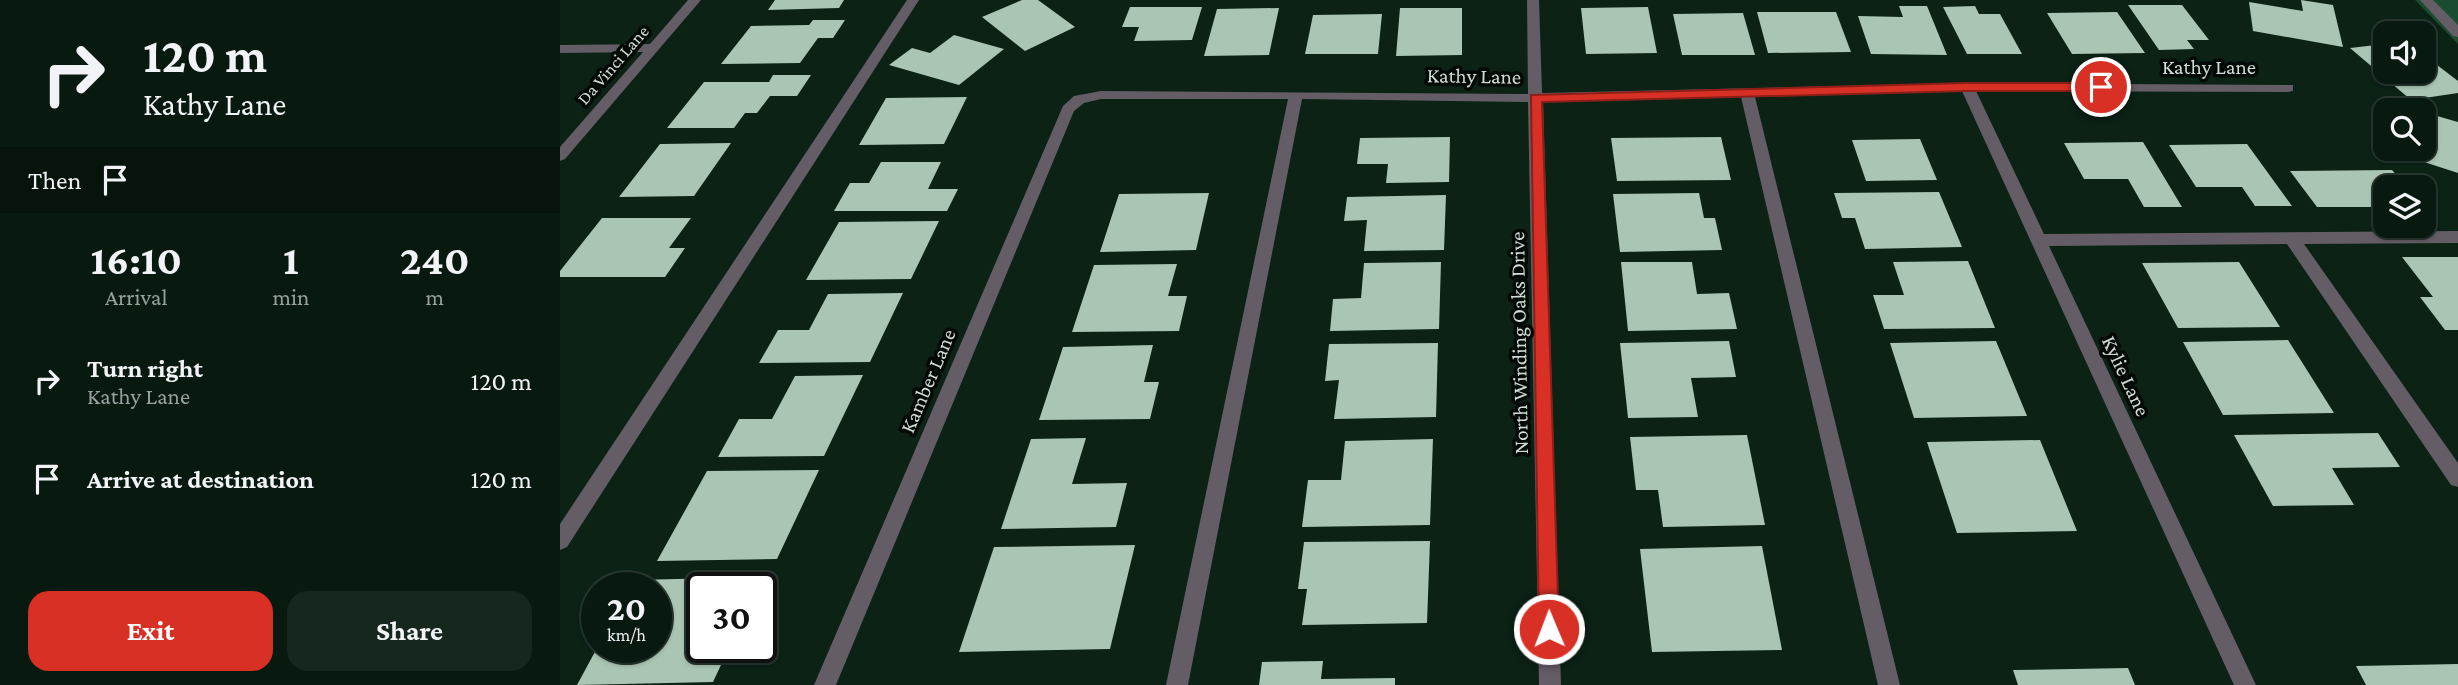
<!DOCTYPE html>
<html lang="en">
<head>
<meta charset="utf-8">
<style>
	:root { --surface:#081a10; --page:#16271e; --text:#f1f3f6; --muted:#98a19f; --line:#293830; --accent:#d93025 }
	body { margin:0; font-family:"Crimson Pro",serif; background:var(--page); color:var(--text); height:100vh; display:flex; flex-direction:column; font-size:26px; white-space:nowrap }
	* { box-sizing:border-box; margin:0 }
	p { font-size:23px; color:var(--muted) }
	.icon { flex:none; width:38px; height:38px; fill:none; stroke:currentColor; stroke-width:2; stroke-linecap:round; stroke-linejoin:round }
	.map { position:relative; flex:1; overflow:hidden }
	.panel { display:flex; flex-direction:column; background:var(--surface); width:560px }
	.panel>* { flex:none }
	.hud { background:#081a10; color:var(--text); overflow:hidden }
	.buttons { position:absolute; left:1813px; top:21px; display:grid; gap:14px }
	.buttons a { display:grid; place-items:center; width:63px; height:63px; border-radius:14px; background:var(--surface); box-shadow:0 2px 5px #0004,0 0 0 2px var(--line); font-size:35px }
	.speed { position:absolute; left:21px; top:572px; display:flex; gap:14px; font-size:35px; font-weight:700; text-align:center }
	.speed>* { display:grid; place-content:center; width:91px; height:91px; border-radius:50%; background:var(--surface); box-shadow:0 2px 5px #0004,0 0 0 2px var(--line); line-height:1 }
	.speed small { font-size:18px; font-weight:400 }
	.speed .limit { border:4px solid #111; border-radius:10px; background:#fff; color:#111 }
	.pin { position:absolute; display:grid; place-items:center; width:60px; height:60px; color:#fff; margin:-30px; border:4px solid #fff; border-radius:50%; box-shadow:0 2px 7px #0007 }
	.me { position:absolute; width:77px; margin:-38px; rotate:359deg; stroke-linejoin:round; filter:drop-shadow(0 0 5px #0008) }
	.turn { display:flex; align-items:center; gap:24px; height:147px; padding:0 28px; font-size:32px }
	.turn .icon { width:91px; height:91px; stroke-width:2.5 }
	.turn b { display:block; font-size:49px; line-height:60px }
	.then { display:flex; align-items:center; height:66px; padding:0 28px; background:#0003; gap:14px; font-size:26px }
	.eta { display:flex; justify-content:space-evenly; align-items:center; height:119px; text-align:center }
	.eta b { font-size:42px; font-weight:700; line-height:49px }
	.action { display:flex; gap:14px; margin-top:auto; padding:14px 28px }
	.action a { flex:1; height:80px; border-radius:21px; background:var(--accent); color:#fff; font-size:28px; font-weight:700; line-height:80px; text-align:center }
	.action a+a { background:var(--page); color:var(--text) }
	ul { padding:0; list-style:none }
	li { display:flex; align-items:center; gap:21px; height:98px; padding:0 28px }
	li div { flex:1 }
	li b { display:block; font-size:26px }
	li em { font-style:normal }
	main { display:flex; flex:1; min-height:0 }
	.map>svg:first-child { display:block }
	.green { fill:#1a4c30 }
	.building { fill:#aac5b3 }
	.lines { fill:none; stroke-linecap:round; stroke-linejoin:round }
	.minor { fill:#655d66; fill-rule:evenodd }
	.route { fill:#d93025; stroke:#8d1f18; stroke-width:2 }
	.labels { text-anchor:middle; stroke-width:7; stroke-linejoin:round; paint-order:stroke }
	.far-street-label { font-size:18px; fill:#cfddd4; stroke:#030905 }
	.street-label { font-size:21px; fill:#cfddd4; stroke:#030905 }
</style>
</head>
<body>
<main>
<section class="panel">
<div class="hud">
<div class="turn"><svg class="icon" aria-label="right" viewBox="0 0 24 24"><path d="M7 20v-9h11M14 6l5 5-5 5"/></svg><div><b>120 m</b>Kathy Lane</div></div>
<div class="then">Then<svg class="icon" aria-label="arrive" viewBox="0 0 24 24"><path d="M6 21V4h12l-3 4 3 4H6"/></svg></div>
</div>
<div class="eta">
<div><b>16:10</b><p>Arrival</p></div>
<div><b>1</b><p>min</p></div>
<div><b>240</b><p>m</p></div>
</div>
<ul>
<li><svg class="icon" aria-label="right" viewBox="0 0 24 24"><path d="M7 20v-9h11M14 6l5 5-5 5"/></svg><div><b>Turn right</b><p>Kathy Lane</p></div><em>120 m</em></li>
<li><svg class="icon" aria-label="arrive" viewBox="0 0 24 24"><path d="M6 21V4h12l-3 4 3 4H6"/></svg><div><b>Arrive at destination</b></div><em>120 m</em></li>
</ul>
<div class="action"><a>Exit</a><a>Share</a></div>
</section>
<div class="map">
<svg width="1898" height="685" viewBox="0 0 1898 685">
	<rect width="100%" height="100%" fill="#0b2215"/>
	<path class="green" d="M1855,0H1898V44Z"/>
	<path class="building" d="M215,0H284L279,8L208,10Z
		M462,0H478L515,27L465,51L422,17Z
		M1741,0L1773,5L1783,47L1693,31L1689,2L1743,11Z
		M1568,5H1622L1649,40H1627L1634,49L1599,50Z
		M1339,6H1367L1387,55L1311,54L1298,16L1343,17Z
		M1415,6L1419,14H1440L1462,54H1407L1383,7Z
		M570,7H642L632,40L574,41L579,27H562Z
		M1088,7L1097,53L1026,54L1021,8Z
		M719,8L709,55L644,56L657,9Z
		M840,8H902V55L836,56Z
		M1197,12H1276L1291,52L1208,53Z
		M1557,12L1585,53L1512,54L1487,13Z
		M1183,13L1195,55H1122L1113,14Z
		M822,14L818,54H745L753,15Z
		M253,20H285L273,38H258L240,63L161,64L191,26L249,25Z
		M394,35L444,49L399,85L329,65L352,48L370,53Z
		M1825,44V72H1864V55L1898,81V93L1851,100L1790,48Z
		M213,75H251L237,96H210L197,113H185L174,128H107L144,82H209Z
		M407,97L384,144L299,145L326,98Z
		M1870,114L1898,122V173L1861,161Z
		M890,137L889,182L826,183L828,164H797L800,138Z
		M1161,137L1171,180L1057,181L1051,138Z
		M1360,139L1377,180L1306,181L1292,140Z
		M1583,142L1622,207H1584L1568,179H1524L1504,143Z
		M171,143L134,196L59,197L100,144Z
		M1687,144L1732,206H1695L1682,187H1636L1609,145Z
		M321,162H381L368,189H398L387,211H274L290,183H309Z
		M1832,170L1847,187H1825V207H1757L1730,171Z
		M1379,192L1402,247L1305,249L1295,218H1282L1274,193Z
		M649,193L636,250L540,252L559,194Z
		M1139,193L1144,218H1155L1162,250L1060,252L1053,194Z
		M886,195L884,250L804,251L807,220L784,221L787,197Z
		M42,218H131L109,248H125L105,277H0V271Z
		M379,221L351,279L246,280L279,222Z
		M1842,257H1898V330H1885L1860,297H1873Z
		M1408,261L1435,328L1324,329L1313,295H1344L1333,262Z
		M881,262L879,329L770,331L773,299L801,298L804,263Z
		M1061,262H1132L1137,294L1169,293L1177,329L1068,331Z
		M1679,262L1720,327L1618,328L1582,263Z
		M617,264L608,296H627L619,331L512,332L534,265Z
		M343,293L310,362L199,363L218,330H249L268,294Z
		M1728,340L1774,413L1663,415L1623,342Z
		M1169,341L1176,377L1131,378L1138,417L1068,418L1060,343Z
		M1436,341L1467,416L1354,418L1330,343Z
		M878,343L876,417L774,419L779,380L765,381L769,344Z
		M593,345L584,382H599L590,419L479,420L503,347Z
		M303,375L264,456L158,457L179,419H212L235,376Z
		M1818,433L1840,467L1772,468L1794,505L1713,506L1674,435Z
		M1187,435L1205,525L1103,527L1098,490H1076L1070,437Z
		M526,438L512,484L567,483L556,527L441,529L471,439Z
		M873,439L870,525L742,527L748,480H781L785,441Z
		M1480,440L1517,531L1397,533L1367,442Z
		M259,470L217,559L97,561L147,471Z
		M870,541L867,623L742,625L747,589H738L744,542Z
		M575,545L550,649L399,652L434,547Z
		M1202,546L1222,650L1092,652L1080,549Z
		M202,577L197,588H142V648H169L153,682L17,685L37,648H96V588H70L75,580Z
		M763,661L761,679L835,678V685H699L702,662Z
		M1898,664V685H1806L1796,666Z
		M1568,668L1575,685H1458L1453,670Z"/>
	<g class="lines">
		<path class="minor" d="M128,0H141L5,159L0,161V147L83,52L0,53V45L90,44Z
			M347,0H359L7,547L0,550V524Z
			M967,0H979L982,93L1407,83L1733,85V91L1728,92L1416,91L1484,234L1898,231V243L1744,244L1898,463V487L1891,485L1727,244L1489,246L1696,685H1674L1402,91L1195,97L1340,685H1318L1181,97L983,102L1001,685H979L968,102L742,99L628,685H606L728,99H541L524,103L514,111L276,685H254L503,106L514,96L541,91L968,94Z
			M1860,0H1873L1898,25V37L1893,36Z"/>
	</g>
	<path class="route" d="M1406,83H1541L1547,87L1541,91H1406L982,102L999,629L996,636L989,638L982,636L979,629L971,95Z"/>
	<g class="labels">
		<g class="far-street-label">
			<text transform="translate(53 65) rotate(-49)" y="6">Da Vinci Lane</text>
		</g>
		<g class="street-label">
			<text x="1649" y="74">Kathy Lane</text>
			<text transform="translate(914 76) rotate(1)" y="7">Kathy Lane</text>
			<text transform="translate(959 343) rotate(-91)" y="7">North Winding Oaks Drive</text>
			<text transform="translate(1566 376) rotate(65)" y="7">Kylie Lane</text>
			<text transform="translate(368 381) rotate(-67)" y="7">Kamber Lane</text>
		</g>
	</g>
</svg>
<div class="buttons">
<a><svg class="icon" aria-label="sound" viewBox="0 0 24 24"><path d="M4 9h4l5-4v14l-5-4H4zM17 9q2 3 0 6"/></svg></a>
<a><svg class="icon" aria-label="search" viewBox="0 0 24 24"><circle cx="10" cy="10" r="6"/><path d="M15 15l6 6"/></svg></a>
<a><svg class="icon" aria-label="layers" viewBox="0 0 24 24"><path d="M12 4l9 5-9 5-9-5zM3 14l9 5 9-5"/></svg></a>
</div>
<div class="speed"><div>20<small>km/h</small></div><div class="limit">30</div></div>
<div class="pin" style="left:1541px;top:87px;background:#d93025"><svg class="icon" aria-label="arrive" viewBox="0 0 24 24"><path d="M6 21V4h12l-3 4 3 4H6"/></svg></div>
<svg class="me" style="left:989px;top:629px" viewBox="-20 -20 40 40"><circle r="17" fill="#d93025" stroke="#fff" stroke-width="3"/><path d="M0-11L8 9 0 5-8 9z" fill="#fff"/></svg>
</div>
</main>
</body>
</html>
